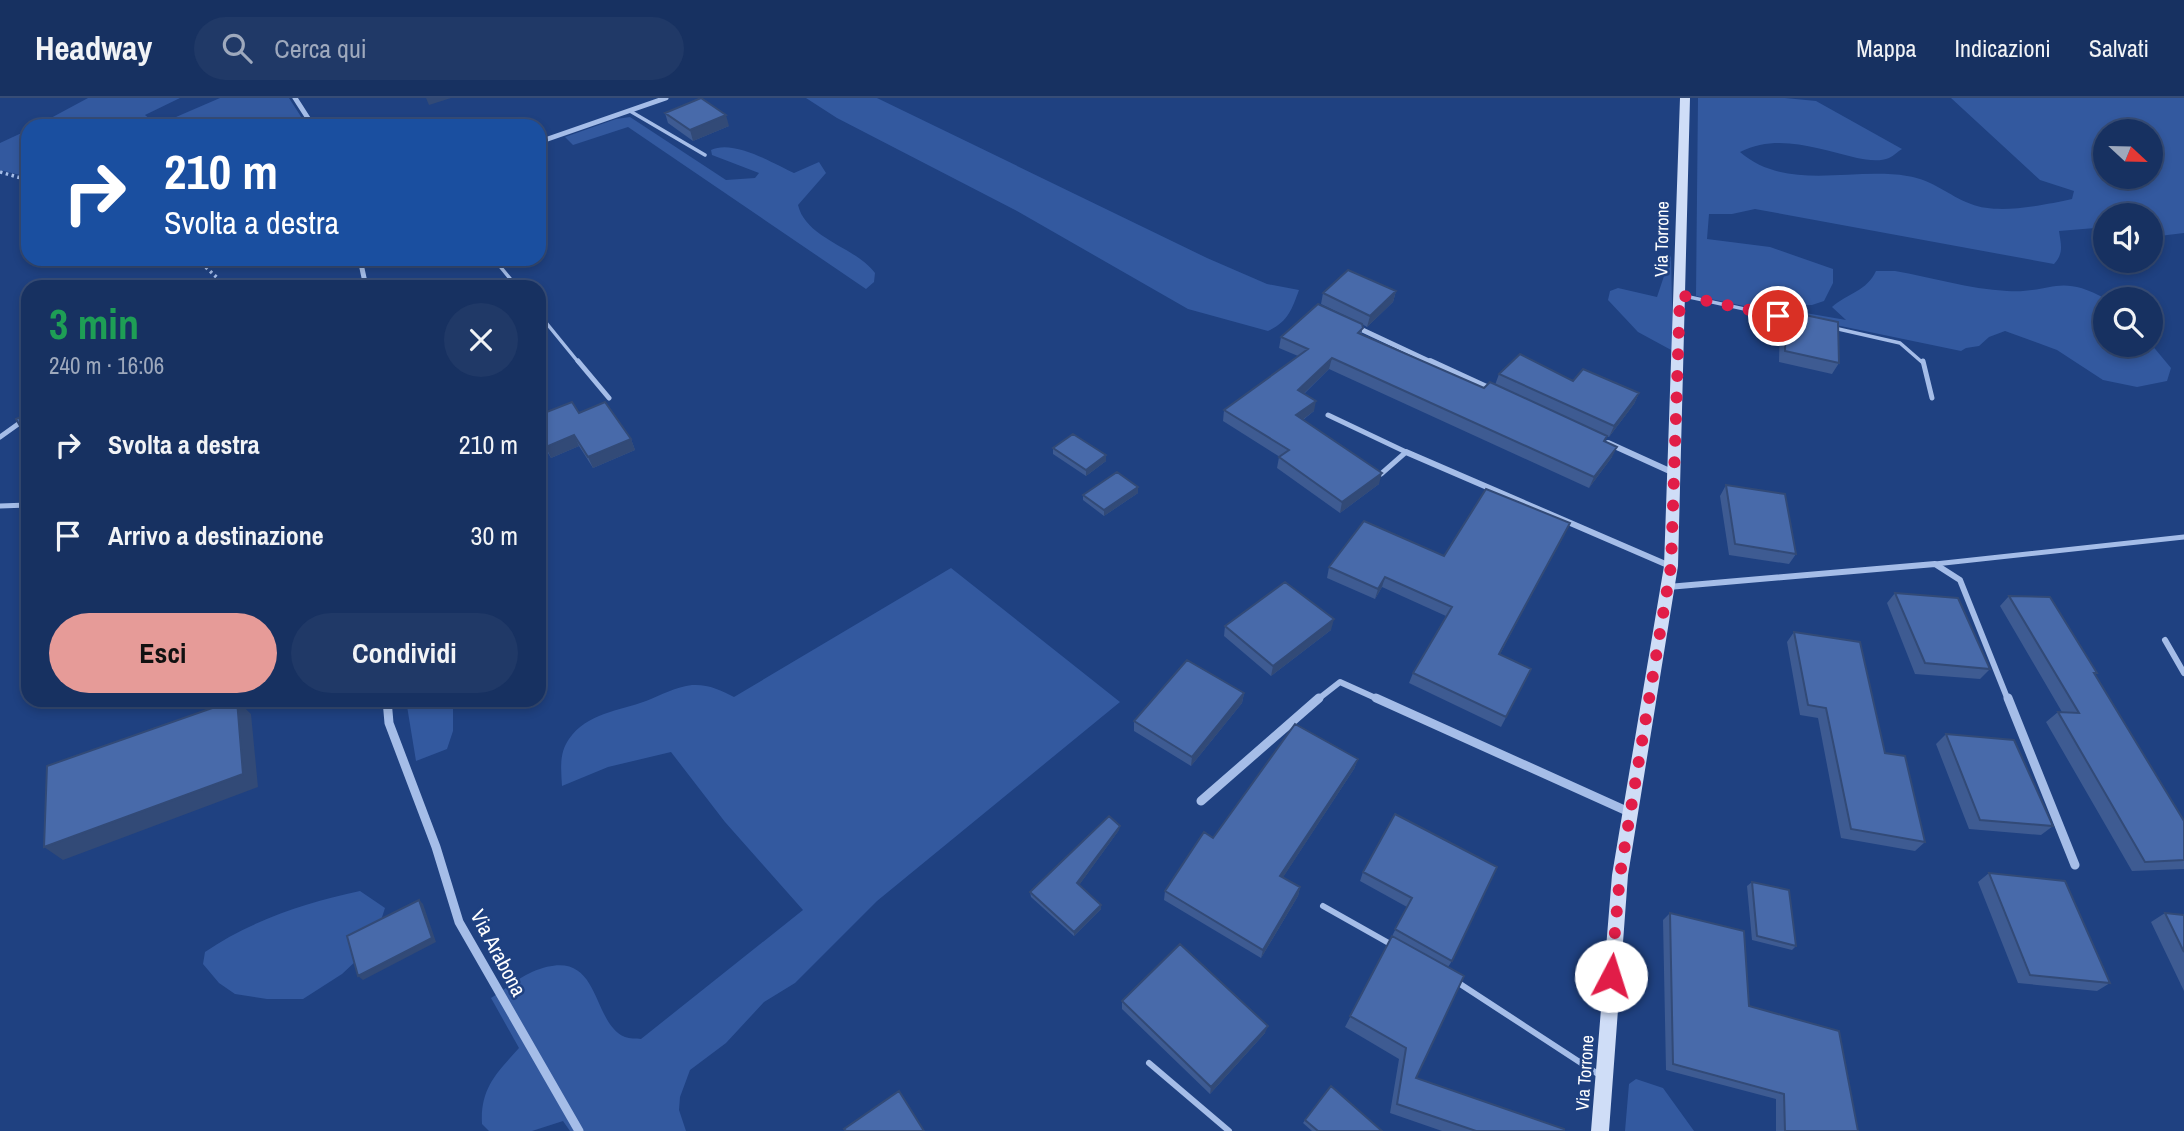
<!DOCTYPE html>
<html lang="it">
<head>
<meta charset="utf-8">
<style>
	:root { --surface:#173161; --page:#203967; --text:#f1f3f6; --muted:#9ea9bd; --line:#364c76; --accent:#e69b98 }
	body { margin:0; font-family:"Archivo Narrow",sans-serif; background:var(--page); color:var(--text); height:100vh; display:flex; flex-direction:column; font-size:26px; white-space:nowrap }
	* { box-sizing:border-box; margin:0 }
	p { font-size:23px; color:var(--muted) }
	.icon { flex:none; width:38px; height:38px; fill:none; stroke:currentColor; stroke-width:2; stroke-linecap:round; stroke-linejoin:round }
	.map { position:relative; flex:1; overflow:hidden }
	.sheet { position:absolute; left:21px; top:182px; width:525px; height:427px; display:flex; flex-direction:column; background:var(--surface); border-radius:21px; box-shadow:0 4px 10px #0003,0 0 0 2px var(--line) }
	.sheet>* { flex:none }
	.hud { position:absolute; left:21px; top:21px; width:525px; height:147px; border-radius:21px; box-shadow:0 4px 10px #0003,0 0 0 2px var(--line); background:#1a4fa0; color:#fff; overflow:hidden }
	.needle { width:46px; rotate:112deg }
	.controls { position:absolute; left:2093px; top:21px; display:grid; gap:14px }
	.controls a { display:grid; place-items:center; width:70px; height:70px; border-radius:50%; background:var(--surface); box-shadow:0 4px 10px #0003,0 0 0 2px var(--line); font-size:35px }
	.pin { position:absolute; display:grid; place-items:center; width:60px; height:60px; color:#fff; margin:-30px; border:4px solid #fff; border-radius:50%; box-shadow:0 2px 7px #0007 }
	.me { position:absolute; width:77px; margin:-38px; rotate:5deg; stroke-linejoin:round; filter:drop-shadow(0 0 5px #0008) }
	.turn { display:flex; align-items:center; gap:24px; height:147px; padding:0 28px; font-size:32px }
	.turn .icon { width:91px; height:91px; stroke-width:2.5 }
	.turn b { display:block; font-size:49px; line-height:60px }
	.round { display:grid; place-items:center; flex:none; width:74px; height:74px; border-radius:37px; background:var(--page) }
	.headline { display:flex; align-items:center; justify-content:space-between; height:119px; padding:0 28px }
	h1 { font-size:42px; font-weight:700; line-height:52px; color:#1e9e55 }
	.action { display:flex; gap:14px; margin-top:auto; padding:14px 28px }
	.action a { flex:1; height:80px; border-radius:42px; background:var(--accent); color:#111; font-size:28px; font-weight:700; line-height:80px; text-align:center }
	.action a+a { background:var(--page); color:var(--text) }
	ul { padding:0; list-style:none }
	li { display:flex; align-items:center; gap:21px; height:91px; padding:0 28px }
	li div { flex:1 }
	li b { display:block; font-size:26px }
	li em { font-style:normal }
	header { display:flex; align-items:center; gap:42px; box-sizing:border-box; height:98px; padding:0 35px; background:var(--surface); border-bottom:2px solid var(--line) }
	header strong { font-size:33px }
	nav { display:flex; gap:38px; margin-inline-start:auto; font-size:24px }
	.search { width:490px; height:63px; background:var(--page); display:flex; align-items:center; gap:18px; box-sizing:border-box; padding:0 24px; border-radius:38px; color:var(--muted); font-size:26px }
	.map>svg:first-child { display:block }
	.green { fill:#33599f; fill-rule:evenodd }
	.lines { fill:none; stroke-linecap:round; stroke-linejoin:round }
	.path { stroke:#a5bde8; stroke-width:3.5; stroke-dasharray:2.5 3.5; stroke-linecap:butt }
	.service-far2 { stroke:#a5bde8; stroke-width:3.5 }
	.service-far1 { stroke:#a5bde8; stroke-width:5 }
	.service { stroke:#a5bde8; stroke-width:6 }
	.minor-far2 { stroke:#a5bde8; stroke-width:5 }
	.minor-far1 { stroke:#a5bde8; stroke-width:6 }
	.minor { stroke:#a5bde8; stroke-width:9 }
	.secondary { fill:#cfddf7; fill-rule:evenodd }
	.wall { fill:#3e5b92 }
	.shaded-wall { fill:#324a77 }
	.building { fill:#486aaa; stroke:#324a77; stroke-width:2 }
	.route { stroke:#e11d48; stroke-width:12; stroke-dasharray:0 21.6 }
	.labels { text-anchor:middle; stroke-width:5; stroke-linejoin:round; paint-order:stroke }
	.street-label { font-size:18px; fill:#fff; stroke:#1f4181 }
	.near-street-label { font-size:21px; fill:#fff; stroke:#1f4181 }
</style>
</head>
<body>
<header>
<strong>Headway</strong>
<div class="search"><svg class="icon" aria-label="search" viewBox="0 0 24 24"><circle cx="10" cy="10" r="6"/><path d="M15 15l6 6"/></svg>Cerca qui</div>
<nav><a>Mappa</a><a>Indicazioni</a><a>Salvati</a></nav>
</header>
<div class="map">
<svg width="2184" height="1033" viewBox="0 0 2184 1033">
	<rect width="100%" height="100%" fill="#1f4181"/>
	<path class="green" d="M88,0H180L145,17L151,22L176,19L220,0H289L307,28H36Z
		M806,0H877L1207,160L1267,186L1299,192C1292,211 1288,224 1268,233L1188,211L1017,113L837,20Z
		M1698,0H1785L1816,3L1902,51C1898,53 1894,58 1889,60C1880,64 1866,62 1857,60C1817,51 1779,35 1740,54C1786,94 1852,69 1907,78C1934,82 1947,97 1971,106C1998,117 2044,107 2072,101L2074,93L2040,82L1951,0H2184V135L2151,139V117H2105V132L2095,130L2059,133C2061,147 2064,155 2054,166L1755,111L1732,116H1709L1707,141L1770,149L1833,171V185L1824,203L1812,207L1765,208L1846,222L1832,209C1848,195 1867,193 1876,173H1895C1931,179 1969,191 2007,193C2051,196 2058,174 2106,201L2105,247L2151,246L2171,270L2167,283L2137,289L2103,282L2057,252L2005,233L1989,239L1979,248L1966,250L1961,253L1696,198ZM2105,33H2151V79H2105Z
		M630,19L726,82L755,80L759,75L712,57L711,52C733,41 773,65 794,75L819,64L826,75L798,107C806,141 856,149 875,175L874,184L866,191L628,29L573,47L565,39L616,21Z
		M28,32V79L0,72V45Z
		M1671,157L1673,253L1638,234L1608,202L1610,193L1618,190L1657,199Z
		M951,470L1120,604L877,803L795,885L764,904L726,945L690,972L680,999L679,1012L686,1033H570L563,1023L532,1033H489L482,1026C480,990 497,975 519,950L491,900C504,892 518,880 532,874C603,844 589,924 625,939C630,941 636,940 641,941L803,812L725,724L671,654L608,669L562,688C561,671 559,655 569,641C587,615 619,613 646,603C661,597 676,589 692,587C708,586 721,592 734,599Z
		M406,602H453V633L447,651L416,663Z
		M360,793L385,810L373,847L342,876L303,901H267L235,896L219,885L203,866L205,854C250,823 307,804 360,793Z
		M1636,981L1663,990L1694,1033H1625L1629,986Z"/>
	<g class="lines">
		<path class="path" d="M0,74L28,82
			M197,161L227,189"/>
		<path class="service-far2" d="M630,13L705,57
			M494,161L517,189
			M1680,197L1786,220
			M539,216L579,265
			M1834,230L1900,245L1923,265"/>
		<path class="service-far1" d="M578,263L609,300
			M1923,263L1932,300
			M1328,317L1406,354L1381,376
			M0,339L28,319
			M0,408L28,407
			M1935,466L2184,439"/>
		<path class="service" d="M1323,808L1394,848
			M1454,882L1601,978
			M1149,965L1229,1033"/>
		<path class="minor-far2" d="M295,0L313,28
			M539,44L666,0
			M360,161L366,189
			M1354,228L1433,265"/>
		<path class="minor-far1" d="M1430,263L1493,292
			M1608,345L1674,375
			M1406,354L1670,468
			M1668,489L1935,466L1960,482L2008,602
			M2165,542L2184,575
			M1317,602L1340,584L1380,602"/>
		<path class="minor" d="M1376,600L1629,714
			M2008,600L2075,767
			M387,602L389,625L436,749L459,824L579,1033
			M1201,703L1319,600"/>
		<path class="secondary" d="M1680,0H1690L1678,468L1628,777L1609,1033H1591L1612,777L1664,468Z"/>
	</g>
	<path class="wall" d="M665,15L729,28L693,43L668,25Z
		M1396,193L1393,204L1367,229L1362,226V236L1484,290L1495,287L1499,276L1573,283L1639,295L1634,306L1609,339L1607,338L1605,343L1612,359L1589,390L1329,271L1304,296L1314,313L1303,322L1379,386L1340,415L1277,370L1279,359H1280L1223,323L1224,312L1298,258L1279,250L1281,239L1354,222L1321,206L1323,195Z
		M1786,213L1839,265L1832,276L1779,264L1780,223Z
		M579,315L631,341L635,352L593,370L579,348L551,360L539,341V317Z
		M1053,350L1106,363L1086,378L1053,356Z
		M1726,387L1796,456L1789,466L1729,457L1720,398Z
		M1138,395L1104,418L1083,402V397Z
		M1570,425L1500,556L1531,571L1501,629L1409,585L1413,575L1446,518L1382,489L1375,501L1327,480L1329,469L1444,458Z
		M1895,495L1990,571L1980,581L1915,576L1887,505Z
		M2009,498L2097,575L2095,577L2184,723V771L2132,773L2046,624L2058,614H2062L2000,508Z
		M1225,528L1331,532L1271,578L1224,538Z
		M1794,534L1885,655L1925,744L1915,753L1841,740L1818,620L1800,617L1787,544Z
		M1244,595L1242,605L1191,668L1134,633V623Z
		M1946,636L2053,728L2041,737L1969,731L1936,646Z
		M1358,661L1354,671L1283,779L1300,789L1298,798L1261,860L1164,802L1165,793L1213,740Z
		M1395,716L1452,863L1448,869L1416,980L1564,1033H1442L1390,1015L1399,961L1345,929L1407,809L1360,783L1363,774Z
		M1119,732L1079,787L1101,807V811L1074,838L1031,799L1030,794Z
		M1989,775L2110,885L2097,893L2018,885L1978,784Z
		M1752,784L1796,848L1792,852L1752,842L1747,788Z
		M1670,815L1749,908L1858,1033H1776V1001L1666,972L1663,822Z
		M2165,815L2184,817V893L2151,824Z
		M1122,903L1265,935L1210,996L1122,911Z
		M1305,1022L1382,1033H1312L1303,1025Z"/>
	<path class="shaded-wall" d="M426,0H451L429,7Z
		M726,17L729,28L693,43L690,32Z
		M1396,193L1393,204L1367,229L1370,218Z
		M1332,260L1329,271L1296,303L1298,292Z
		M1639,295L1634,306L1609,339L1614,328Z
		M1316,303L1314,313L1294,328L1296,317Z
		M574,337L579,348L551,360L546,349Z
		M631,341L635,352L593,370L588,359Z
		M1617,349L1612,359L1589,390L1594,379Z
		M1106,357V363L1086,378V372Z
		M1382,375L1379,386L1340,415L1342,404Z
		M1138,389V395L1104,418V412Z
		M1570,425L1565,436L1494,566L1499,556Z
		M1385,479L1382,489L1375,501L1378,491Z
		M1334,521L1331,532L1271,578L1273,568Z
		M1244,595L1242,605L1191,668L1192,659Z
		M237,602L251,616L258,689L63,762L44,749Z
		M1358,661L1354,671L1278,787L1280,778Z
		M1120,728L1119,732L1077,790V785Z
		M1300,789L1298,798L1261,860L1263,852Z
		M419,802L423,806L436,844L363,882L358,878Z
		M1101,807V811L1074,838V834Z
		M1268,928L1265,935L1210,996L1211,989Z"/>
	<path class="building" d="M701,0L726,17L690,32L665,15Z
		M1348,172L1396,193L1370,218L1323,195Z
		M1318,206L1362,226L1363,230L1358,235L1484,290L1490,284L1607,338L1604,343L1617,349L1594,379L1332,260L1298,292L1316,303L1296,317L1382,375L1342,404L1279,359L1289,352L1224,312L1308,251L1281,239Z
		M1786,213L1838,224L1839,265L1785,253Z
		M1520,256L1573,283L1583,271L1639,295L1614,328L1499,276Z
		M572,304L579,315L605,304L631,341L588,359L574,337L546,349L539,339V317Z
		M28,316V342L16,321Z
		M1073,336L1106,357L1086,372L1053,350Z
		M1117,374L1138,389L1104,412L1083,397Z
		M1726,387L1785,396L1796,456L1735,446Z
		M1486,391L1570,425L1499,556L1531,571L1506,619L1413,575L1452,509L1385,479L1378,491L1329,469L1364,423L1444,458Z
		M1285,484L1334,521L1273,568L1225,528Z
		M1895,495L1958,500L1990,571L1925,565Z
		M2009,498L2050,499L2097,575H2094L2184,723V762L2145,764L2058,614L2079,615Z
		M1794,534L1860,544L1885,655L1905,658L1925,744L1851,731L1826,610L1808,607Z
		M1187,562L1244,595L1192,659L1134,623Z
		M235,602H237L243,676L44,749L47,668Z
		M1295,626L1358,661L1280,778L1300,789L1263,852L1165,793L1204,734L1213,740Z
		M1946,636L2014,642L2053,728L1980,722Z
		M1395,716L1497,769L1452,863L1395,831L1412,800L1363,774Z
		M1109,718L1120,728L1077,785L1101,807L1074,834L1030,794Z
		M1989,775L2065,783L2110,885L2030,877Z
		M1752,784L1789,792L1796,848L1757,838Z
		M419,802L432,840L358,878L347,838Z
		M1670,815L1744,833L1749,908L1839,933L1858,1033H1785L1784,996L1673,966Z
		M2165,815L2184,817V854Z
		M1392,838L1464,878L1416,980L1564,1031V1033H1476L1397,1006L1406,950L1350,918Z
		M1180,846L1268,928L1211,989L1122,903Z
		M1331,988L1382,1033H1318L1305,1022Z
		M899,993L924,1033H846L844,1031Z"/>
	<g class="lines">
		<path class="route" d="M1611,878L1620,777L1671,468L1680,197L1778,218"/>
	</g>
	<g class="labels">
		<g class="street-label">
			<text transform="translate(1662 141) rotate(-89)" y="6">Via Torrone</text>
			<text transform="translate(1585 975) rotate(-86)" y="6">Via Torrone</text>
		</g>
		<g class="near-street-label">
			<text transform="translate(498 855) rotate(62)" y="7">Via Arabona</text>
		</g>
	</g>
</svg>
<div class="controls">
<a><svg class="needle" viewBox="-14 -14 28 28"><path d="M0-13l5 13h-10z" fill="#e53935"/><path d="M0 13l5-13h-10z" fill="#9ea9bd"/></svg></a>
<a><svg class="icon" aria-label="sound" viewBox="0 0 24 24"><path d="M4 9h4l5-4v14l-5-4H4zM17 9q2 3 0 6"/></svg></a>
<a><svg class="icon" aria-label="search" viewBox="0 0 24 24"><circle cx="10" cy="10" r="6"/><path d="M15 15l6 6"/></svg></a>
</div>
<div class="pin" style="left:1778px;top:218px;background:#d93025"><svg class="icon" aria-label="arrive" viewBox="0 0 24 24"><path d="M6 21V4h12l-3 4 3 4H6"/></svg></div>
<svg class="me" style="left:1611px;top:878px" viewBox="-20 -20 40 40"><circle r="19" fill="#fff"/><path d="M0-13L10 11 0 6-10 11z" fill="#e11d48"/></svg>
<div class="hud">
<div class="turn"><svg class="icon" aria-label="right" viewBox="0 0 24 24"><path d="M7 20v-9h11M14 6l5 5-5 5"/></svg><div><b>210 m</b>Svolta a destra</div></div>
</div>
<section class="sheet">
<div class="headline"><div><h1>3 min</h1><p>240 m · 16:06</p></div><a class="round"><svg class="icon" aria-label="close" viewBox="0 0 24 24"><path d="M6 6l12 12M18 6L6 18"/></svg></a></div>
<ul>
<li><svg class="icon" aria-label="right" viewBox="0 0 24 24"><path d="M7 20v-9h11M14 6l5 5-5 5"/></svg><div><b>Svolta a destra</b></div><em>210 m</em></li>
<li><svg class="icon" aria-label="arrive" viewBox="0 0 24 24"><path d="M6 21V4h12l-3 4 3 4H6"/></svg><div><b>Arrivo a destinazione</b></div><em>30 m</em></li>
</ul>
<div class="action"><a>Esci</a><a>Condividi</a></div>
</section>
</div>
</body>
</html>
